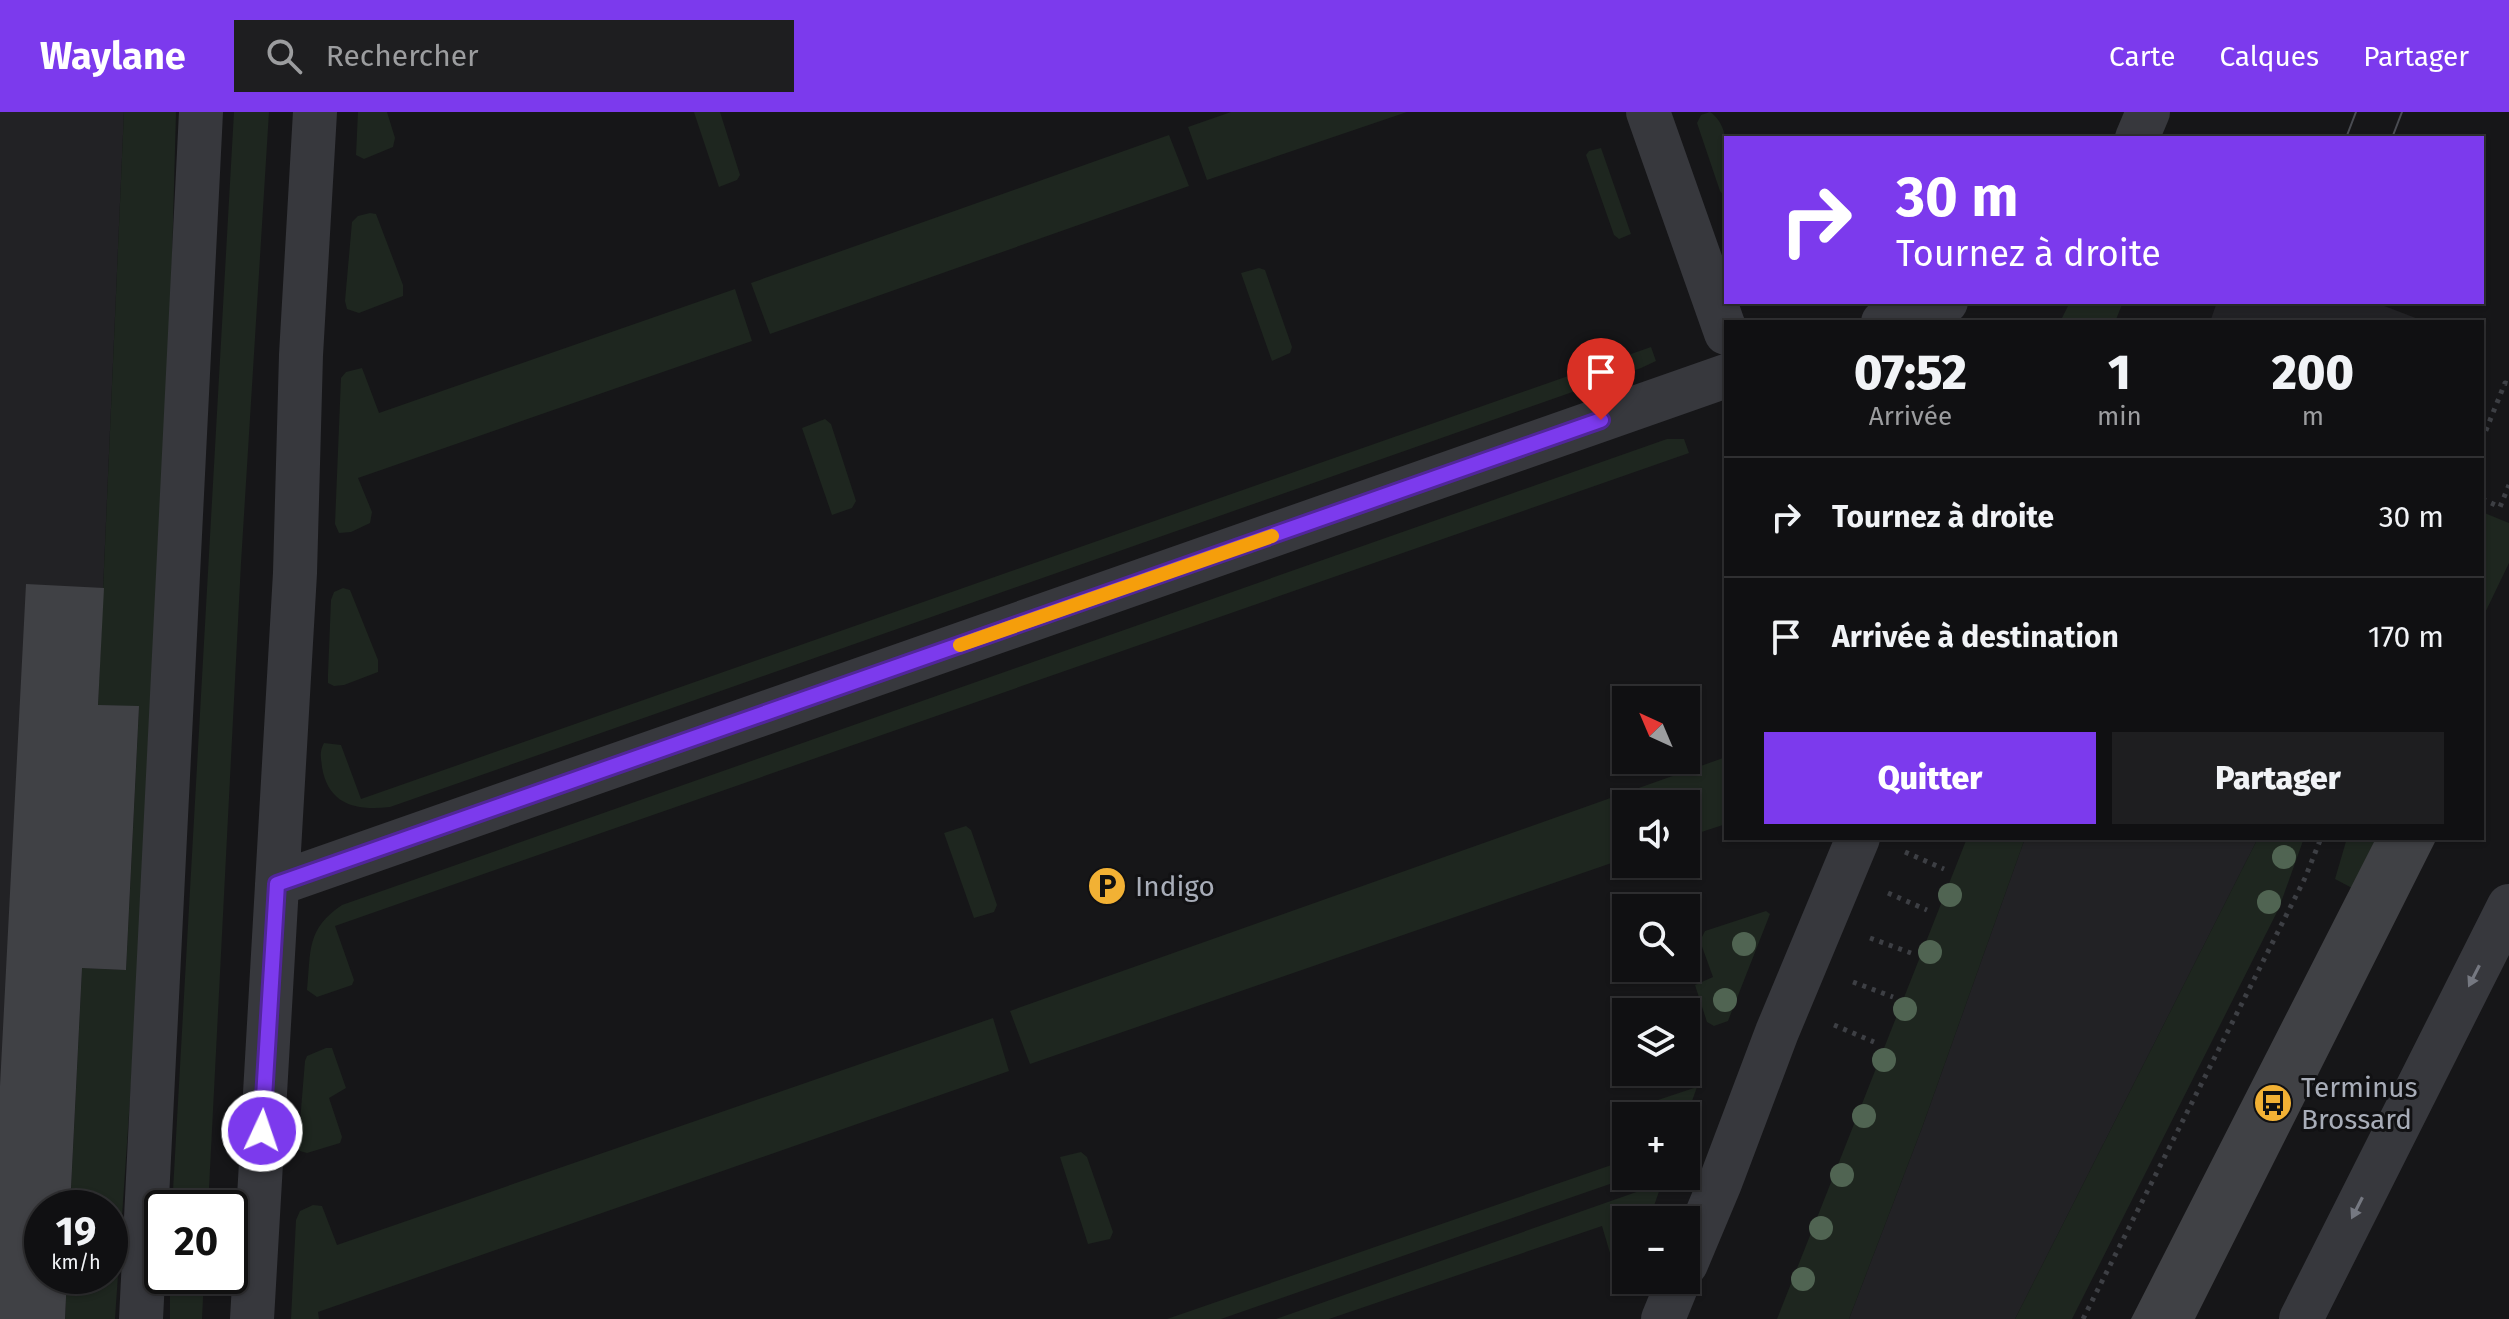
<!DOCTYPE html>
<html lang="fr">
<head>
<meta charset="utf-8">
<style>
	:root { --surface:#101012; --page:#1e1e20; --text:#f1f3f6; --muted:#9c9d9f; --line:#303032; --accent:#7c3aed }
	body { margin:0; font-family:"Fira Sans",sans-serif; background:var(--page); color:var(--text); height:100vh; display:flex; flex-direction:column; font-size:30px; white-space:nowrap }
	* { box-sizing:border-box; margin:0 }
	p { font-size:26px; color:var(--muted) }
	.icon { flex:none; width:44px; height:44px; fill:none; stroke:currentColor; stroke-width:2; stroke-linecap:round; stroke-linejoin:round }
	.map { position:relative; flex:1; overflow:hidden }
	.drawer { position:absolute; left:1724px; top:208px; width:760px; height:520px; display:flex; flex-direction:column; background:var(--surface); border-radius:0px; box-shadow:0 2px 6px #0004,0 0 0 2px var(--line) }
	.drawer>* { flex:none }
	.guide { position:absolute; left:1724px; top:24px; width:760px; height:168px; border-radius:0px; box-shadow:0 2px 6px #0004,0 0 0 2px var(--line); background:#7c3aed; color:#fff; overflow:hidden }
	.needle { width:52px; rotate:316deg }
	.controls { position:absolute; left:1612px; top:574px; display:grid; gap:16px }
	.controls a { display:grid; place-items:center; width:88px; height:88px; border-radius:0px; background:var(--surface); box-shadow:0 2px 6px #0004,0 0 0 2px var(--line); font-size:40px }
	.speed { position:absolute; left:24px; top:1078px; display:flex; gap:16px; font-size:40px; font-weight:700; text-align:center }
	.speed>* { display:grid; place-content:center; width:104px; height:104px; border-radius:50%; background:var(--surface); box-shadow:0 2px 6px #0004,0 0 0 2px var(--line); line-height:1 }
	.speed small { font-size:20px; font-weight:400 }
	.speed .limit { border:4px solid #111; border-radius:12px; background:#fff; color:#111 }
	.pin { position:absolute; display:grid; place-items:center; width:68px; height:68px; color:#fff; margin:-82px -34px; border-radius:50% 50% 50% 0; rotate:-45deg; box-shadow:0 0 8px #0007 }
	.pin .icon { rotate:45deg }
	.me { position:absolute; width:88px; margin:-44px; rotate:3deg; stroke-linejoin:round; filter:drop-shadow(0 0 6px #0008) }
	.turn { display:flex; align-items:center; gap:28px; height:168px; padding:0 40px; font-size:36px }
	.turn .icon { width:104px; height:104px; stroke-width:2.5 }
	.turn b { display:block; font-size:56px; line-height:68px }
	.eta { display:flex; justify-content:space-evenly; align-items:center; height:136px; text-align:center }
	.eta b { font-size:48px; font-weight:800; line-height:56px }
	.cta { display:flex; gap:16px; margin-top:auto; padding:16px 40px }
	.cta a { flex:1; height:92px; border-radius:0px; background:var(--accent); color:#fff; font-size:32px; font-weight:800; line-height:92px; text-align:center }
	.cta a+a { background:var(--page); color:var(--text) }
	ul { padding:0; list-style:none }
	li { display:flex; align-items:center; gap:24px; height:120px; padding:0 40px; border-top:2px solid var(--line) }
	li div { flex:1 }
	li b { display:block; font-size:30px }
	li em { font-style:normal }
	header { display:flex; align-items:center; gap:48px; box-sizing:border-box; height:112px; padding:0 40px; background:var(--accent); color:#fff }
	header strong { font-size:38px }
	nav { display:flex; gap:44px; margin-inline-start:auto; font-size:28px }
	.search { width:560px; height:72px; background:var(--page); display:flex; align-items:center; gap:20px; box-sizing:border-box; padding:0 28px; border-radius:0px; color:var(--muted); font-size:30px }
	.map>svg:first-child { display:block }
	.built { fill:#222225 }
	.green { fill:#1e261f }
	.building { fill:#404145 }
	.lines { fill:none; stroke-linecap:round; stroke-linejoin:round }
	.path { stroke:#3d3f44; stroke-width:5; stroke-dasharray:4 6; stroke-linecap:butt }
	.minor { stroke:#37383d; stroke-width:44 }
	.tram { stroke:#4a4c52; stroke-width:2 }
	.tree { fill:#506452 }
	.oneway { fill:#757881 }
	.route-casing { stroke:#51269a; stroke-width:20 }
	.route { stroke:#7c3aed; stroke-width:14 }
	.slow { stroke:#f59e0b; stroke-width:14 }
	.labels { text-anchor:middle; stroke-width:6; stroke-linejoin:round; paint-order:stroke }
	.poi-label { font-size:28px; fill:#a8adb8; stroke:#111113; text-anchor:start }
</style>
</head>
<body>
<header>
<strong>Waylane</strong>
<div class="search"><svg class="icon" aria-label="search" viewBox="0 0 24 24"><circle cx="10" cy="10" r="6"/><path d="M15 15l6 6"/></svg>Rechercher</div>
<nav><a>Carte</a><a>Calques</a><a>Partager</a></nav>
</header>
<div class="map">
<svg width="2509" height="1207" viewBox="0 0 2509 1207">
	<rect width="100%" height="100%" fill="#161618"/>
	<path class="built" d="M0,0H124L98,592L139,594L126,858L82,857L70,1096H42V1164L0,1207Z
		M2217,190H2374L2426,210H2210Z
		M2025,726H2258L2015,1207H1849L1923,1013Z"/>
	<path class="green" d="M124,0H176L162,517L115,1207H65L67,1164H110V1096H70L82,856L126,858L139,595L98,593Z
		M234,0H269L241,451L208,1096H172Z
		M358,0H387L395,26L393,35L364,47L356,43Z
		M694,0H720L740,63L737,68L719,75Z
		M1231,0H1407L1207,68L1188,15Z
		M1710,0C1734,15 1726,61 1726,86L1720,79L1697,11L1701,3Z
		M1169,23L1189,74L770,222L751,171Z
		M1601,36L1631,122L1619,127L1614,123L1586,43L1589,39Z
		M370,101L376,102L403,173V184L359,201L347,197L345,189L352,110L358,104Z
		M1259,156L1265,158L1292,235L1290,241L1272,249L1241,161Z
		M735,177L752,229L358,366L372,400L370,411L351,420L339,421L335,412L341,266L346,260L362,256L379,301Z
		M2070,190H2123L2115,210H2060Z
		M1651,235L1656,249L1641,256L390,695C357,699 328,693 322,655C321,645 319,640 324,631L341,633L361,687Z
		M825,307L831,312L856,389L852,396L832,403L802,316Z
		M1667,327H1684L1689,341L335,814L354,868L352,873L317,885L307,878C311,839 306,817 342,793Z
		M2482,400L2509,411V451L2482,507Z
		M343,476L350,478L378,548V560L344,573L334,574L328,571V562L331,488L334,480Z
		M1726,645V712L1686,725V692H1626V746L1030,952L1010,899Z
		M966,714L971,718L997,793L994,800L974,806L944,721Z
		M1967,726H2025L1923,1013L1849,1207H1777Z
		M2258,726H2304L2279,796L2072,1207H2015Z
		M2347,726H2376L2352,776L2335,767Z
		M1766,799L1770,802L1728,909L1714,914L1707,910L1695,873L1713,865L1700,829L1705,819Z
		M993,906L1009,959L318,1200L319,1207H291L296,1108L300,1099L313,1093L322,1094L337,1133Z
		M326,936H332L346,976L329,986L342,1025L340,1031L307,1041L300,1039L298,1034L305,949L307,944Z
		M1697,975L1686,1006V1004H1631L1634,996Z
		M1081,1040L1087,1045L1113,1120L1110,1127L1088,1132L1060,1045Z
		M1626,1048V1064H1633L1221,1207H1167Z
		M1662,1071L1649,1108H1626V1152L1619,1154L1613,1151L1602,1114L1329,1207H1276Z
		M170,1164H204L202,1207H170Z"/>
	<path class="building" d="M26,472L104,476L98,593L139,594L126,858L82,856L70,1096H42V1164H67L65,1207H0V974Z
		M2376,726H2437L2195,1207H2131Z"/>
	<g class="lines">
		<path class="path" d="M2482,328L2505,271L2509,272
			M2482,387L2500,395L2509,373
			M1905,740L1944,757
			M1888,781L1927,798
			M1870,826L1911,841
			M1853,870L1893,885
			M1834,913L1874,930
			M2083,1207L2305,766L2321,726"/>
		<path class="minor" d="M1648,0L1726,221
			M2137,26L2148,0
			M1883,210L1946,190
			M277,772L1726,264
			M1686,1152L1720,1071L1777,920L1858,726
			M141,1207L201,0
			M252,1207L295,461L301,243L315,0
			M1663,1207L1679,1168
			M2301,1207L2509,794"/>
		<path class="tram" d="M2346,26L2356,0
			M2392,26L2402,0"/>
	</g>
	<g class="tree">
		<circle cx="2284" cy="745" r="12"/>
		<circle cx="1950" cy="783" r="12"/>
		<circle cx="2269" cy="790" r="12"/>
		<circle cx="1744" cy="832" r="12"/>
		<circle cx="1930" cy="840" r="12"/>
		<circle cx="1725" cy="888" r="12"/>
		<circle cx="1905" cy="897" r="12"/>
		<circle cx="1884" cy="948" r="12"/>
		<circle cx="1864" cy="1004" r="12"/>
		<circle cx="1842" cy="1063" r="12"/>
		<circle cx="1821" cy="1116" r="12"/>
		<circle cx="1803" cy="1167" r="12"/>
	</g>
	<defs><path id="oneway-solid" d="M-6-.8H1V-3.2L6.5 0L1 3.2V.8H-6Z" transform="scale(2)"/></defs>
	<g class="oneway">
		<use href="#oneway-solid" transform="translate(2474 864) rotate(117)"/>
		<use href="#oneway-solid" transform="translate(2357 1096) rotate(117)"/>
	</g>
	<g class="lines">
		<defs>
			<path id="route" d="M262,1019L277,772L1601,308"/>
		</defs>
		<use href="#route" class="route-casing"/>
		<use href="#route" class="route"/>
		<path class="slow" d="M960,533L1272,424"/>
	</g>
	<defs>
		<symbol id="parking-disc" viewBox="-11 -11 22 22"><circle r="9.5" fill="#f2b134" stroke="#111113"/><path d="M-3.5-5.5H1a3.5 3.5 0 0 1 0 7H-1V5.5H-3.5ZM-1-3.4V-.6H.8a1.4 1.4 0 0 0 0-2.8Z" fill="#111"/></symbol>
		<symbol id="bus-disc" viewBox="-11 -11 22 22"><circle r="9.5" fill="#f2b134" stroke="#111113"/><path d="M-5-6H5V4H4V6H2V4H-2V6H-4V4H-5ZM-3.5-4V0h7V-4ZM-3.5 1.2v1.5H-2V1.2ZM2 1.2v1.5H3.5V1.2Z" fill="#111"/></symbol>
	</defs>
	<g fill-rule="evenodd">
		<use href="#parking-disc" x="1085" y="752" width="44" height="44"/>
		<use href="#bus-disc" x="2251" y="969" width="44" height="44"/>
	</g>
	<g class="labels">
		<g class="poi-label">
			<text x="1135" y="784">Indigo</text>
			<text x="2301" y="985">Terminus<tspan x="2301" dy="32">Brossard</tspan></text>
		</g>
	</g>
</svg>
<div class="controls">
<a><svg class="needle" viewBox="-14 -14 28 28"><path d="M0-13l5 13h-10z" fill="#e53935"/><path d="M0 13l5-13h-10z" fill="#9c9d9f"/></svg></a>
<a><svg class="icon" aria-label="sound" viewBox="0 0 24 24"><path d="M4 9h4l5-4v14l-5-4H4zM17 9q2 3 0 6"/></svg></a>
<a><svg class="icon" aria-label="search" viewBox="0 0 24 24"><circle cx="10" cy="10" r="6"/><path d="M15 15l6 6"/></svg></a>
<a><svg class="icon" aria-label="layers" viewBox="0 0 24 24"><path d="M12 4l9 5-9 5-9-5zM3 14l9 5 9-5"/></svg></a>
<a>+</a>
<a>−</a>
</div>
<div class="speed"><div>19<small>km/h</small></div><div class="limit">20</div></div>
<div class="pin" style="left:1601px;top:308px;background:#d93025"><svg class="icon" aria-label="arrive" viewBox="0 0 24 24"><path d="M6 21V4h12l-3 4 3 4H6"/></svg></div>
<svg class="me" style="left:262px;top:1019px" viewBox="-20 -20 40 40"><circle r="17" fill="#7c3aed" stroke="#fff" stroke-width="3"/><path d="M0-11L8 9 0 5-8 9z" fill="#fff"/></svg>
<div class="guide">
<div class="turn"><svg class="icon" aria-label="right" viewBox="0 0 24 24"><path d="M7 20v-9h11M14 6l5 5-5 5"/></svg><div><b>30 m</b>Tournez à droite</div></div>
</div>
<section class="drawer">
<div class="eta">
<div><b>07:52</b><p>Arrivée</p></div>
<div><b>1</b><p>min</p></div>
<div><b>200</b><p>m</p></div>
</div>
<ul>
<li><svg class="icon" aria-label="right" viewBox="0 0 24 24"><path d="M7 20v-9h11M14 6l5 5-5 5"/></svg><div><b>Tournez à droite</b></div><em>30 m</em></li>
<li><svg class="icon" aria-label="arrive" viewBox="0 0 24 24"><path d="M6 21V4h12l-3 4 3 4H6"/></svg><div><b>Arrivée à destination</b></div><em>170 m</em></li>
</ul>
<div class="cta"><a>Quitter</a><a>Partager</a></div>
</section>
</div>
</body>
</html>
